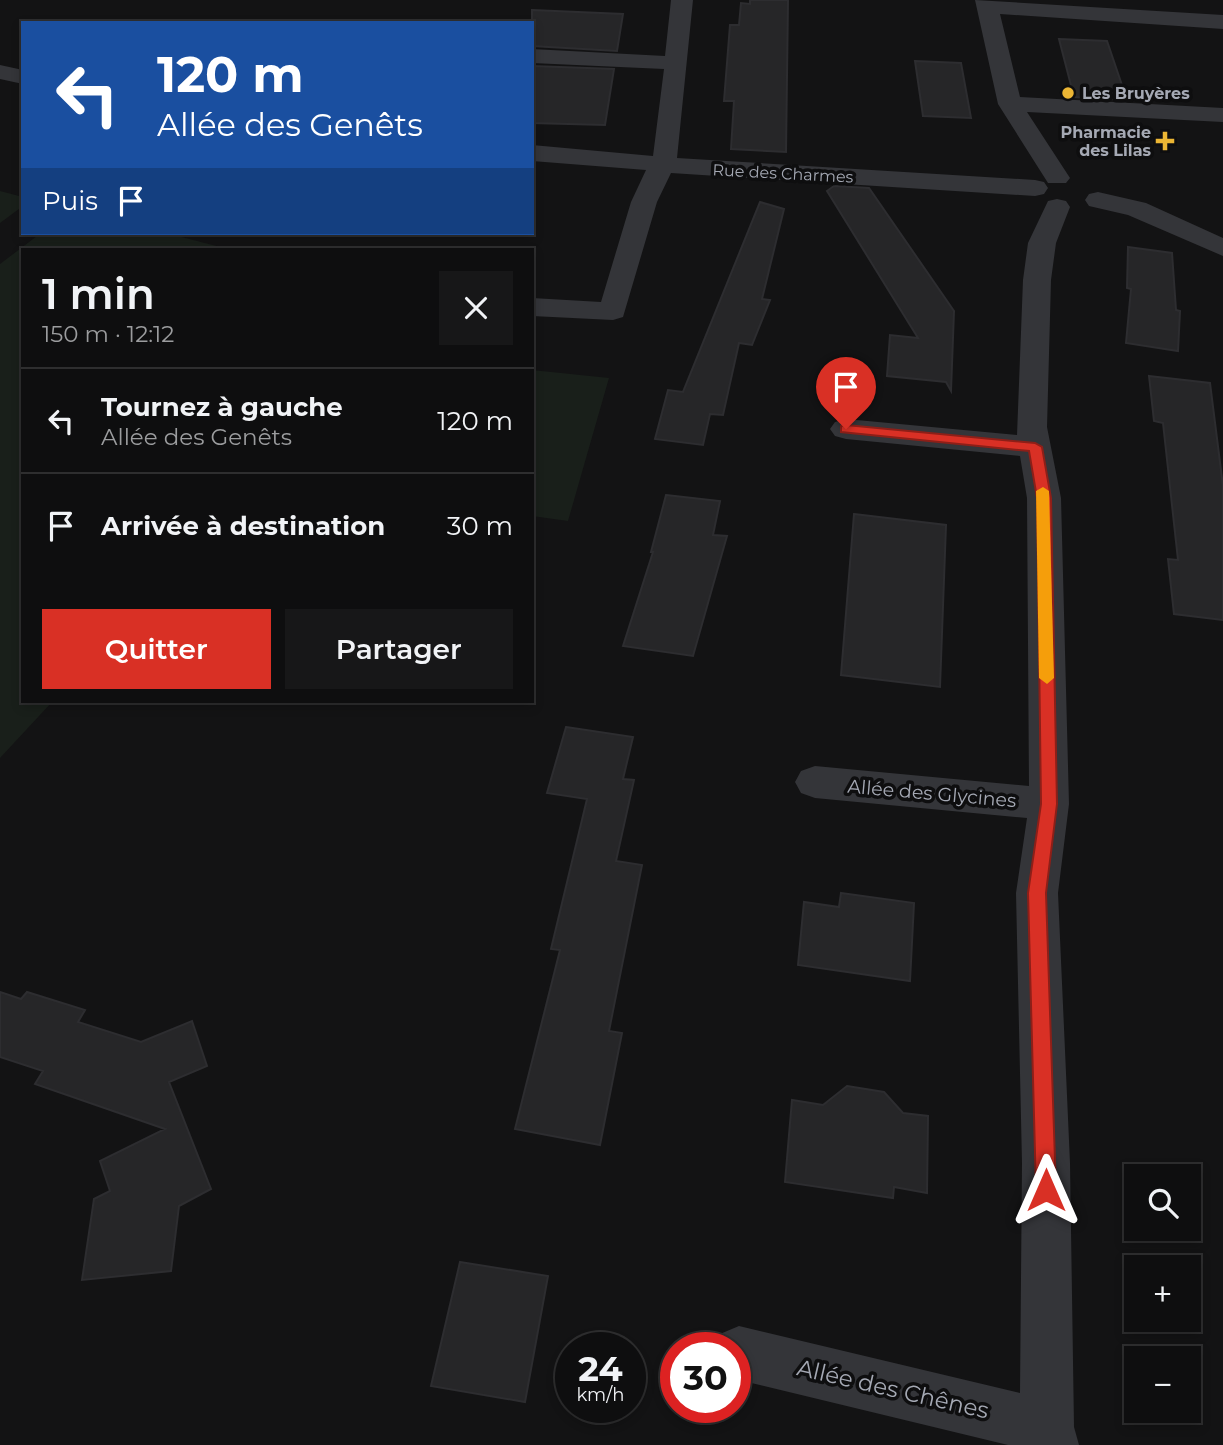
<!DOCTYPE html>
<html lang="fr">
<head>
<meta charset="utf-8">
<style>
	:root { --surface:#0e0e0f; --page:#171718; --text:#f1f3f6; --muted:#9b9c9e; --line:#2e2e2f; --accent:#d93025 }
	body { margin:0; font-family:Montserrat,sans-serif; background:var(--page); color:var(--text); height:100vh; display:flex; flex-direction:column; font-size:26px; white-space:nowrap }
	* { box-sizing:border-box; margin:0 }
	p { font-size:23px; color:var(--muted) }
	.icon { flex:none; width:38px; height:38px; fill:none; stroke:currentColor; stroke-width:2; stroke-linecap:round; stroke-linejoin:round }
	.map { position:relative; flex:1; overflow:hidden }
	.side { position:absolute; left:21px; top:248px; width:513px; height:455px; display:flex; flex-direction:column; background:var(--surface); border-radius:0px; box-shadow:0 4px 10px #0003,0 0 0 2px var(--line) }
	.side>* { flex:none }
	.top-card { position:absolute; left:21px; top:21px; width:513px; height:214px; border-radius:0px; box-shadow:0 4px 10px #0003,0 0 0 2px var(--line); background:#1a4fa0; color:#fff; overflow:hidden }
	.fabs { position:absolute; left:1124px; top:1164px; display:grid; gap:14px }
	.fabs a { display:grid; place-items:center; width:77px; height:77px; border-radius:0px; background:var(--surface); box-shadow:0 4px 10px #0003,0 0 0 2px var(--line); font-size:35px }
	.speed { position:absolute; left:555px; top:1332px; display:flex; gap:14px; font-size:35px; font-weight:700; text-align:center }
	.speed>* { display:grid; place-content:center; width:91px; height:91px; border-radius:50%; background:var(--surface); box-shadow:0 4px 10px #0003,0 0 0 2px var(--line); line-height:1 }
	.speed small { font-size:18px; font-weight:400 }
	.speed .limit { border:10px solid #d22; background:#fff; color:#111 }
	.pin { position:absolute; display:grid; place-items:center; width:60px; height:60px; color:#fff; margin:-72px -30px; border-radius:50% 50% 50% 0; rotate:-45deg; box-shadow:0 0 7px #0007 }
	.pin .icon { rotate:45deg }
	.me { position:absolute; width:77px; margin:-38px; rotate:0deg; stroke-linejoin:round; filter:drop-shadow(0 0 5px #0008) }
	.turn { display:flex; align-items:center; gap:24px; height:147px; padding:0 21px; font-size:32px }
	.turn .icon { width:91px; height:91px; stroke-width:2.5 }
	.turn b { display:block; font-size:49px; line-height:60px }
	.then { display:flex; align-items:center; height:66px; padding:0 21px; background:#0003; gap:14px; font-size:26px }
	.round { display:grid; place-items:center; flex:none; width:74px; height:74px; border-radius:0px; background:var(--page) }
	.head { display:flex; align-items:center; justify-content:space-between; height:119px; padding:0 21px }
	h1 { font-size:42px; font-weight:600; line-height:52px }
	.action { display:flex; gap:14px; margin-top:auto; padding:14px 21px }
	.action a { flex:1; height:80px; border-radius:0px; background:var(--accent); color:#fff; font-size:28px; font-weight:600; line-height:80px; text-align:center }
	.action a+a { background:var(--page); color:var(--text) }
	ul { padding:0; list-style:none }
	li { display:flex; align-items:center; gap:21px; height:105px; padding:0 21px; border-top:2px solid var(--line) }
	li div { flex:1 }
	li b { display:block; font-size:26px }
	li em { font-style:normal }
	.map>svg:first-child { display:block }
	.green { fill:#191f1a }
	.building { fill:#262628; stroke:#2d2d30; stroke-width:2 }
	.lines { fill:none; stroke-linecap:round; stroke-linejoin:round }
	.minor { fill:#343539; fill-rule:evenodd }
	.route { fill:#d93025; stroke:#8d1f18; stroke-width:2 }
	.slow { fill:#f59e0b }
	.poi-dot { fill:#ecb634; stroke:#0e0e0f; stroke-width:2.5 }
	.labels { text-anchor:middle; stroke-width:7; stroke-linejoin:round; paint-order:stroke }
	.far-poi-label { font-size:16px; font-weight:bold; fill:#a5a9b4; stroke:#0e0e0f; text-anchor:start }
	.far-street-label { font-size:16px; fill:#a5a9b4; stroke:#0e0e0f }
	.street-label { font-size:19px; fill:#a5a9b4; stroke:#0e0e0f }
	.near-street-label { font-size:23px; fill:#a5a9b4; stroke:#0e0e0f }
</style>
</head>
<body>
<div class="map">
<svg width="1223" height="1445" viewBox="0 0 1223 1445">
	<rect width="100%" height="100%" fill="#131314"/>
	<path class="green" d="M0,191L23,197V206L0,223Z
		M41,233H166L232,250H23V702H52L0,758V264Z
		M532,370L609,378L568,521L532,516Z"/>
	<path class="building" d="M750,0H788L786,152L731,149L734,101H724L730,25H739L741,3L750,4Z
		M532,10L623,14L617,51L532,46Z
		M1059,39L1107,41L1127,100L1074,97Z
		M915,61L961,63L971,118L923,116Z
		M532,66L614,69L605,125L532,123Z
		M834,186L869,188L954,311L951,391L946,382L887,376L890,335L918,338L827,191Z
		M760,202L784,209L762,299L770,300L752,345L739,343L723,415L710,414L703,445L655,439L668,390L683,392Z
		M1128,247L1172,253L1176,310L1180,311L1178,351L1126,343L1131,289L1127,288Z
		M1149,376L1210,383L1223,486V620L1174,614L1168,559L1178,560L1163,423L1154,421Z
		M666,495L720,501L713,535L727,536L693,656L623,646L653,552H651Z
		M854,514L946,525L940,687L841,675Z
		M566,727L633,737L623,779L634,780L616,861L642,865L609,1031L622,1033L600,1145L515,1129L560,950L551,949L587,799L547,793Z
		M841,893L914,903L910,981L798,965L804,902L839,907Z
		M0,992L21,999L27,992L85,1010L78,1022L141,1042L192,1021L207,1066L169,1082L211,1189L179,1206L171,1271L82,1280L94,1199L110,1191L100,1161L165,1129L35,1084L43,1071L0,1057Z
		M847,1086L884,1092L903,1113L928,1116L927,1193L894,1187L893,1198L785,1182L792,1100L823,1105Z
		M460,1262L548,1276L525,1402L431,1386Z"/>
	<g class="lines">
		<path class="minor" d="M671,0H693L677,158L1035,180L1044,182L1048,188L1044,194L1035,196L671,173L657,202L623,317L613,320L532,316V298L601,302L631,202L646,170L532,161V145L653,156L664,69L532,63V49L665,56Z
			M975,0L1223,15V29L1000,14L1020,97L1223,108V122L1027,112L1070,178L1066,183H1048L998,104Z
			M0,65L23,70V84L0,79Z
			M1098,192L1146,203L1223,238V256L1128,215L1089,206L1085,200L1089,194Z
			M1057,199L1066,201L1070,207L1056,243L1051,280L1047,427L1061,498L1069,804L1058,893L1070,1163L1074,1427L1079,1445H1008L739,1380L735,1378V1348H715L720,1334L739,1326L1020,1393L1022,1163L1016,893L1027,818L815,798L801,793L795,782L801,771L815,766L1029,786L1027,498L1020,456L846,439L835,436L830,429L835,422L846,419L1017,435L1023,280L1028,243L1048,201Z"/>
	</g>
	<path class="route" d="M846,425L1035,443L1042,447L1051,498L1057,804L1046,893L1056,1190L1053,1197L1046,1200L1039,1197L1036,1190L1028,893L1041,804L1037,498L1029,451L841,432V426Z"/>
	<path class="slow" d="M1043,487L1049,491L1054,678L1047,684L1039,678L1036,491Z"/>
	<g class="poi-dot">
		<circle cx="1068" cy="93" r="7"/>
		<path d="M1161.5 130.5h7v7h7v7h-7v7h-7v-7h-7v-7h7z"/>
	</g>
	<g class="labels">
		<g class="far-poi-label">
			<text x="1082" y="99">Les Bruyères</text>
			<text x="1151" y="138" text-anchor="end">Pharmacie<tspan x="1151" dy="18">des Lilas</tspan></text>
		</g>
		<g class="far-street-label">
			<text transform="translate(783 173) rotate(3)" y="6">Rue des Charmes</text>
		</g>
		<g class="street-label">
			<text transform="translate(932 793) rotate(5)" y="7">Allée des Glycines</text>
		</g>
		<g class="near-street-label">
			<text transform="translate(893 1389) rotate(13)" y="8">Allée des Chênes</text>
		</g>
	</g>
</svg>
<div class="fabs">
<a><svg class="icon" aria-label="search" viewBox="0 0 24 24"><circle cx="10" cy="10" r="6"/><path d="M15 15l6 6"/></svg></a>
<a>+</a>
<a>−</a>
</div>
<div class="speed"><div>24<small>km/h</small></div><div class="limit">30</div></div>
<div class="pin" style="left:846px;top:429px;background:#d93025"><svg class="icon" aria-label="arrive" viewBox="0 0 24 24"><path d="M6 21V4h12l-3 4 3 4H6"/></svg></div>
<svg class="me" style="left:1046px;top:1190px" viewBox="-20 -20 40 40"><path d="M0-17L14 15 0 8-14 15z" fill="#d93025" stroke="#fff" stroke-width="4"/></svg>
<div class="top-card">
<div class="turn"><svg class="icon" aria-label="left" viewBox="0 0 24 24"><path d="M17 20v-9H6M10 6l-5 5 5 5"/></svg><div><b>120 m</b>Allée des Genêts</div></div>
<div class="then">Puis<svg class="icon" aria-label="arrive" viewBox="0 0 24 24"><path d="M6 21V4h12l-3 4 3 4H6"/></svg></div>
</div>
<section class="side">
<div class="head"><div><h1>1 min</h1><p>150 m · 12:12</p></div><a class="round"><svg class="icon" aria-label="close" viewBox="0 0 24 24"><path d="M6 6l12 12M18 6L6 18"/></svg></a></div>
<ul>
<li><svg class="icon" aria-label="left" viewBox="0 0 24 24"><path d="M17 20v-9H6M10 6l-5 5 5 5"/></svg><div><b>Tournez à gauche</b><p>Allée des Genêts</p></div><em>120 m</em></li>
<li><svg class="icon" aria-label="arrive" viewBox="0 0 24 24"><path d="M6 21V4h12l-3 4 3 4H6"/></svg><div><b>Arrivée à destination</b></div><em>30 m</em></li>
</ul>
<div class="action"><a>Quitter</a><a>Partager</a></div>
</section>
</div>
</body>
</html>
